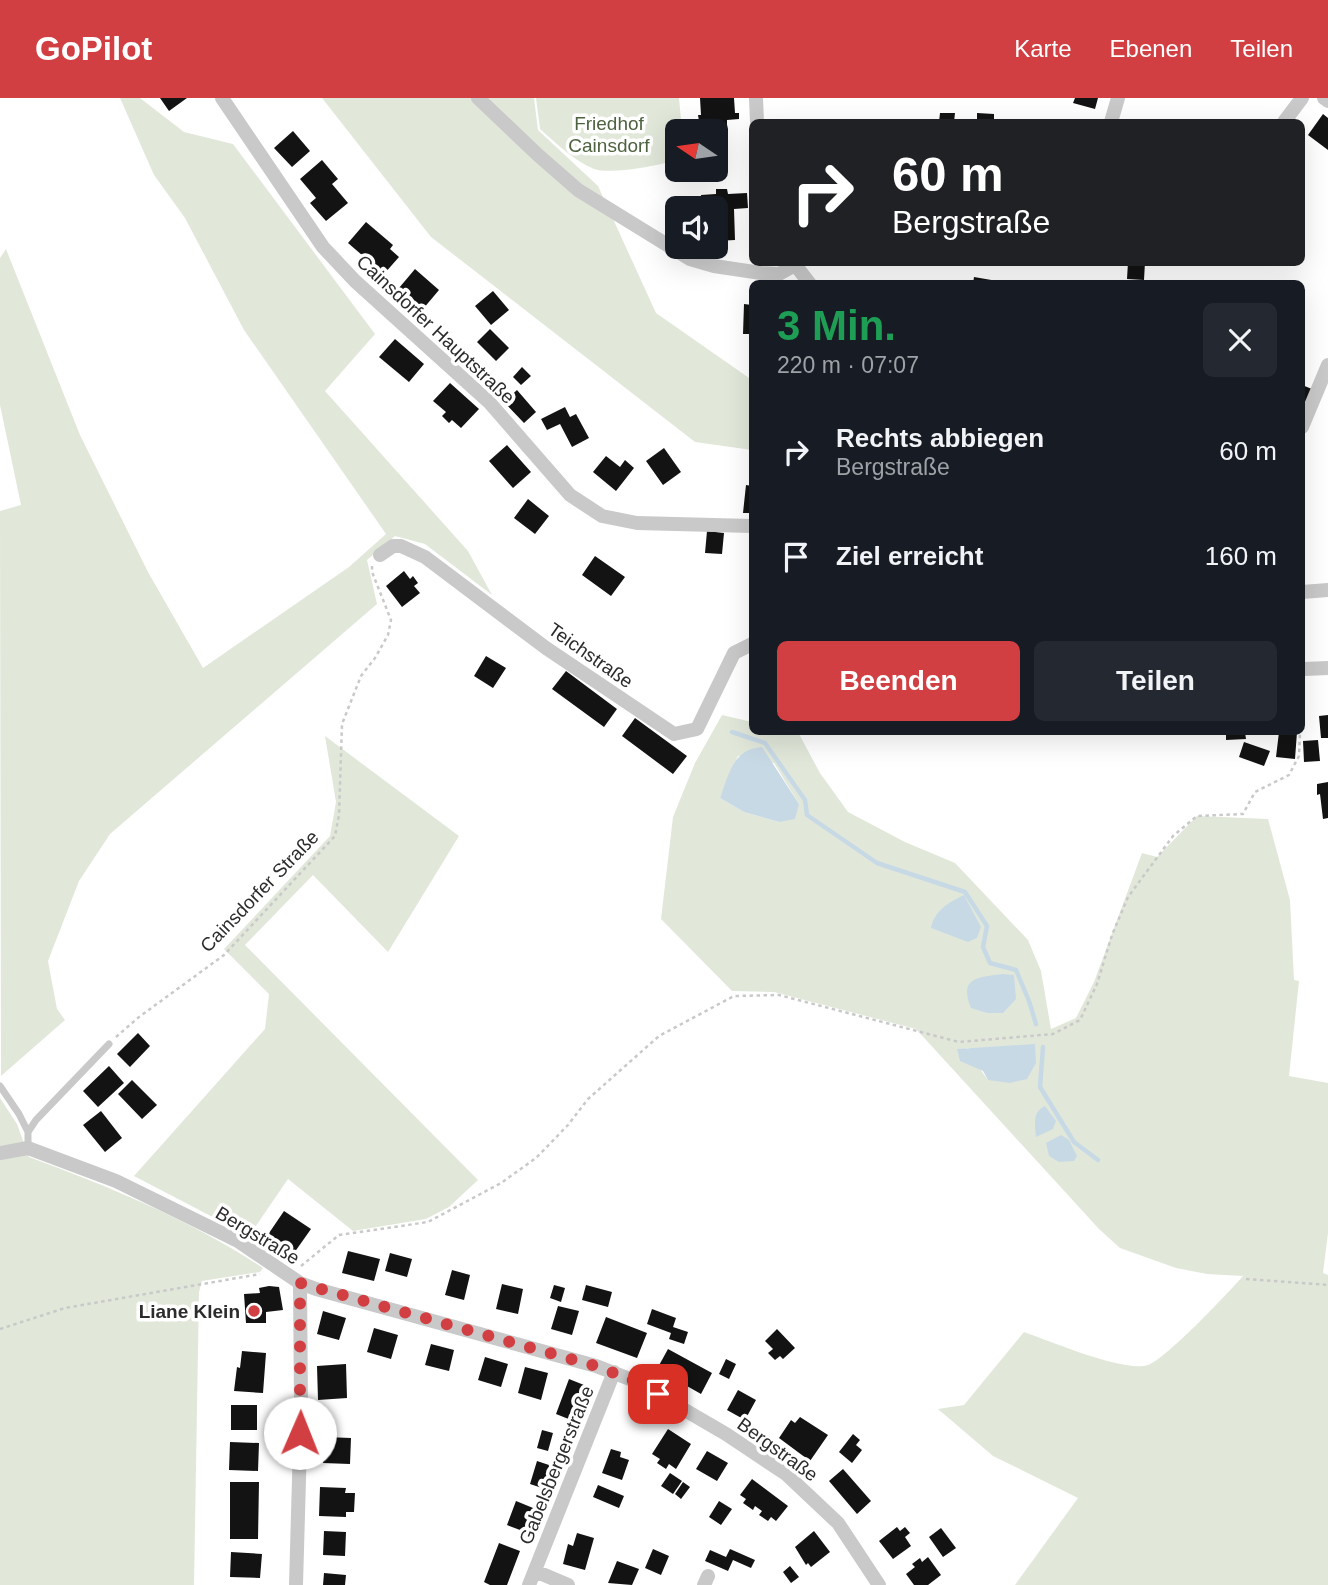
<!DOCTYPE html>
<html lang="de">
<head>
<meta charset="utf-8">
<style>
	:root { --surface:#171b24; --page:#242831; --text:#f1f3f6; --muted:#9ea1a6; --accent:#d13f43 }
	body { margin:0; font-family:Arial,sans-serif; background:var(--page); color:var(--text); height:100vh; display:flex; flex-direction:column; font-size:26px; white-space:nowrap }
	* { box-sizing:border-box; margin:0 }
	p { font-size:23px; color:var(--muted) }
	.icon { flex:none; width:38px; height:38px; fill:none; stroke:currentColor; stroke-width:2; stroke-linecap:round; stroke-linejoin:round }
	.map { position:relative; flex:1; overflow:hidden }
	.side { position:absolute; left:749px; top:182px; width:556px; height:455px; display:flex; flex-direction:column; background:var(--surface); border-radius:10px; box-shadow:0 7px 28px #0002 }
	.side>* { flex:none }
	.guide { position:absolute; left:749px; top:21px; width:556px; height:147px; border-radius:10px; box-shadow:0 7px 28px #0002; background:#202124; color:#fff; overflow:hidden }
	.needle { width:46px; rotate:283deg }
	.controls { position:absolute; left:665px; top:21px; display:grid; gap:14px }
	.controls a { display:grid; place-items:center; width:63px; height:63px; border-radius:10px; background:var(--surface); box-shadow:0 7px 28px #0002; font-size:35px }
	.pin { position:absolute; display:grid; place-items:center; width:60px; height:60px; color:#fff; margin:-30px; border-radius:14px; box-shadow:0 4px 10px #0006 }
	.me { position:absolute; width:77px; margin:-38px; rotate:1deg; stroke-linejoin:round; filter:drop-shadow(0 0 5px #0008) }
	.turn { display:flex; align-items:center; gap:24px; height:147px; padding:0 28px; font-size:32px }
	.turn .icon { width:91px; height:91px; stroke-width:2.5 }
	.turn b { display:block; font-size:49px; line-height:60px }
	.round { display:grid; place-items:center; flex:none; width:74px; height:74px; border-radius:10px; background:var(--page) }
	.head { display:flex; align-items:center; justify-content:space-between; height:119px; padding:0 28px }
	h1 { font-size:42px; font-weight:700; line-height:52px; color:#1e9e55 }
	.primary-button { display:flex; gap:14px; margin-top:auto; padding:14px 28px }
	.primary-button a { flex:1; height:80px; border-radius:10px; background:var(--accent); color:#fff; font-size:28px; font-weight:700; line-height:80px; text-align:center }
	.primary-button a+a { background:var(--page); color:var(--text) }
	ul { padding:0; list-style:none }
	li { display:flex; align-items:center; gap:21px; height:105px; padding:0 28px }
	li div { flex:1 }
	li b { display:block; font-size:26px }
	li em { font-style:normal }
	header { display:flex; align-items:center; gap:42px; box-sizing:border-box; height:98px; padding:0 35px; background:var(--accent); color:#fff }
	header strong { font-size:33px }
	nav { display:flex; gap:38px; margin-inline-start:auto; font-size:24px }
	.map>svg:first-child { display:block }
	.green { fill:#e1e8da; fill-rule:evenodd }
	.water { fill:#c8d9e6 }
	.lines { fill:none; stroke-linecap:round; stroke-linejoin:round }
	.stream { stroke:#c8d9e6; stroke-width:4.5 }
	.building { fill:#131313 }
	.path { stroke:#c9c9c9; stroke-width:2.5; stroke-dasharray:3.5 3.5; stroke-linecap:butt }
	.lane { stroke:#c9c9c9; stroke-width:7 }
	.street { stroke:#c9c9c9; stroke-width:14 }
	.route { stroke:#d13f43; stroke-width:12; stroke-dasharray:0 21.6 }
	.poi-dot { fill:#d13f43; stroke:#fff; stroke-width:2.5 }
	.labels { text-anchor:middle; stroke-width:7; stroke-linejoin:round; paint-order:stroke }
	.park-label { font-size:19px; fill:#4d623e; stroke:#fff }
	.street-label { font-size:19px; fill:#2c2c2c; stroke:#fff }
	.poi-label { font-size:19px; font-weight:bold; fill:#2c2c2c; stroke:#fff; text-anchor:end }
</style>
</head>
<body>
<header>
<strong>GoPilot</strong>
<nav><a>Karte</a><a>Ebenen</a><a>Teilen</a></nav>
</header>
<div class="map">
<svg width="1328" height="1487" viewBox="0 0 1328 1487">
	<rect width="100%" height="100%" fill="#fff"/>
	<path class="green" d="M120,0H140L184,34L233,46L375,236L325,293L468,453L492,497L425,446L395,438L367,462L377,506L110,736L79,783L48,863L57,911L65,922L1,978L0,413L21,407L0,307V160L6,151L80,337L148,474L203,570L349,469L386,436L244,232L185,120L154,77Z
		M322,0H534L538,32L598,88L656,215L752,282V352L695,344L431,139Z
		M536,0H679L682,33H677V62C661,67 610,77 594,71C574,63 556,45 540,31Z
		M722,617L752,624V634L799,636L820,675L848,714L905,744L955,765L1028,842L1041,873L1051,931L1076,920L1094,884L1142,755L1157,759L1197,718L1268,721L1290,802L1294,882L1299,883L1289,978L1328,985V1135L1323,1175L1328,1177V1487H1015L1078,1400L993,1358L938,1311L964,1307L1024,1234C1050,1243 1125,1275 1148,1267C1166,1261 1228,1195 1243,1178L1207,1176L1176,1170L1120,1150L1099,1131L916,931L774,894L732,893L661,821L673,719L695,665ZM738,658L774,665L799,706L779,724L744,714L720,700ZM1035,947L988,982L965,950L979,951Z
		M325,638L459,738L388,854L313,777L245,847L478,1082L449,1109L426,1121L353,1133L288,1081L249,1138L134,1078L265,931L269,896L224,851L330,738L336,704Z
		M0,1000L17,1026L29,1059C110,1089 191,1122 263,1170L260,1174L202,1183L199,1194L194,1487H0Z"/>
	<path class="water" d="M762,649L799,706L795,721L779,724L744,714L720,700C729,676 733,651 762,649Z
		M964,797L981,829L977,840L968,844L931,830C934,813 949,804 964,797Z
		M1003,876L1014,877L1016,901L1003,915H987L971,910C958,879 979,879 1003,876Z
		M1035,946L1036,965L1027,981L1010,985L988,982L983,973L960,963L957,951Z
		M1045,1008L1056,1023L1053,1031L1036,1039C1035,1026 1032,1014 1045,1008Z
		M1061,1037L1069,1042L1077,1058L1074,1063L1059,1064L1049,1058L1046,1045Z"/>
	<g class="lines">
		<path class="stream" d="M732,634L765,645L805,702L807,717L877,765L965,794L987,828L983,849L990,865L1016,872L1029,903L1036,926
			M1043,949L1040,989L1074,1044L1098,1062"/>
	</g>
	<path class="building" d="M160,0H187L169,13Z
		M700,0H734L735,15H739V21L727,22V27L712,28V22L699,23L698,17H701Z
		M1075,0H1098L1095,11L1073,5Z
		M940,15H955L954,24H939Z
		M977,15L994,16V24H977Z
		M1323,16L1328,20V52L1308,37Z
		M293,33L310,53L292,69L274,50Z
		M322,62L338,81L332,86L348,105L326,123L310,105L316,100L300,81Z
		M716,91H727L728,96L747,95L748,110L734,111L735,142L716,143V110H702L701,97L716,96Z
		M366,124L393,147L390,151L399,159L384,176L348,145Z
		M1128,164H1145L1144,182L1127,181Z
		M415,171L439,192L423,211L399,190Z
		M974,179L1003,184V186H973Z
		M493,193L509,212L491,227L475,208Z
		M744,206L752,207V236H743Z
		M490,231L509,250L496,263L477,244Z
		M395,241L424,266L409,284L379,259Z
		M522,269L531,278L521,287L513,279Z
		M450,285L479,311L461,330L452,322L449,325L442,318L446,314L433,303Z
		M1302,287L1312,291L1302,318Z
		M517,292L536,314L524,325L504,304Z
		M565,309L570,319L576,316L589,340L572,349L560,326L547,332L541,321Z
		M507,347L531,374L513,390L489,363Z
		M664,350L681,374L663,387L646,363Z
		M606,358L620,369L625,362L634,370L616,393L593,374Z
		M746,387L752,388V415H743Z
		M528,401L549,418L535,436L514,420Z
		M707,433L724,435L722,456L705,455Z
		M595,458L625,479L611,498L582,477Z
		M404,473L410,481L413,478L418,485L414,488L420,495L402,509L386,488Z
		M486,558L506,570L493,590L474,578Z
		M566,573L617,611L604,629L552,591Z
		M1328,617V640H1321L1319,618Z
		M635,620L687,658L673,676L622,638Z
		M1226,634H1245L1246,641L1226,642Z
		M1279,634H1297L1295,661L1276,659Z
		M1318,642L1320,663L1304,664L1303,643Z
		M1244,644L1270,653L1264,668L1239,659Z
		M1328,684V720L1323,721L1320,696L1317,697V686Z
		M138,935L150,948L130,969L117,956Z
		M109,968L124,985L98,1009L83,993Z
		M132,982L157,1007L142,1021L118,996Z
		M101,1013L122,1040L105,1054L83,1027Z
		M284,1113L311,1131L294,1155L267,1138Z
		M348,1153L380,1161L374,1183L342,1175Z
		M390,1155L412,1161L407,1179L385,1173Z
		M452,1172L470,1177L464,1202L445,1197Z
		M502,1186L523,1191L518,1216L496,1211Z
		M554,1187L565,1190L561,1204L550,1200Z
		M586,1187L612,1194L608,1209L582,1202Z
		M269,1188L279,1189L283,1212L266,1214V1225H246L244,1196L260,1195L259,1190Z
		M558,1208L579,1213L572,1237L551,1231Z
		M652,1211L676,1220L673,1229L688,1234L684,1246L669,1241L671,1235L647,1226Z
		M323,1213L346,1220L339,1242L317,1236Z
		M606,1219L647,1235L637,1260L596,1245Z
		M374,1230L398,1237L391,1261L367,1254Z
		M777,1231L795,1250L783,1261L780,1258L775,1262L768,1255L773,1251L765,1243Z
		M431,1246L454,1252L449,1273L425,1267Z
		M668,1251L712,1275L701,1296L657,1271Z
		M242,1253L266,1255L263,1295L234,1293L237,1269L240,1270Z
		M485,1259L508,1266L501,1289L478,1282Z
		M726,1261L736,1266L729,1281L719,1276Z
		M346,1266L347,1300L318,1302L317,1268Z
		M525,1269L548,1275L541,1302L518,1295Z
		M569,1281L589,1289L576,1324L556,1316Z
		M738,1292L756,1302L745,1322L727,1312Z
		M231,1307H257V1332H231Z
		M800,1319L828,1337L810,1363L779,1340L791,1322L795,1325Z
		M668,1331L691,1346L676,1371L669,1366L666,1371L657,1365L660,1361L652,1356Z
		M542,1332L553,1335L548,1353L537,1350Z
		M853,1336L860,1342L856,1347L862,1352L852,1365L839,1354Z
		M325,1339L351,1340L350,1366L323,1365Z
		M230,1344L259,1345L258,1373L229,1372Z
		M611,1351L621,1354L620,1359L629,1362L622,1382L602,1375Z
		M707,1353L728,1365L717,1383L696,1371Z
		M537,1363L555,1369L548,1392L530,1386Z
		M843,1371L871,1403L857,1416L829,1383Z
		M670,1375L682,1383L673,1396L661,1388Z
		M752,1381L788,1408L776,1423L771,1419L768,1423L759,1417L762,1413L755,1408L753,1412L743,1405L746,1401L740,1397Z
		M230,1384H259L258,1441H230Z
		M683,1384L690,1389L681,1401L675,1396Z
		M598,1387L624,1398L619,1410L593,1399Z
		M320,1389L346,1390L345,1395H355L354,1414H346V1419L319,1418Z
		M516,1403L538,1412L528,1435L507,1427Z
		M719,1403L732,1411L721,1427L709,1419Z
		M897,1429L900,1433L905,1429L910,1435L905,1439L911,1448L893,1461L879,1443Z
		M941,1430L956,1450L943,1459L929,1439Z
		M324,1433L346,1434L345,1458L323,1457Z
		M814,1433L830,1454L811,1469L808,1465L806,1467L795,1449Z
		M577,1435L594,1440L585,1472L563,1466L568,1446L573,1448Z
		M499,1445L520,1453L507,1487H490L484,1484Z
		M653,1451L669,1458L661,1477L645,1470Z
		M730,1451L755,1462L751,1470L733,1462L728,1473L705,1463L710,1452L726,1459Z
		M231,1454L262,1456L260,1480L230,1479Z
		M928,1459L941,1477L928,1487H914L906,1476L915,1469L912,1466L920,1460L922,1464Z
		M617,1463L639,1471L632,1487L608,1485Z
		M790,1468L799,1479L791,1485L783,1474Z
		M324,1475L346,1477L345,1487H323Z"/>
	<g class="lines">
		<path class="path" d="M1302,613L1303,585
			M116,939L139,919L224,857L335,738L339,717L342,626L361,578L375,560L388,537L391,522L372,474V468
			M301,1168L339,1137L428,1124L501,1085L536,1060L568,1027L588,1001L659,938L734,898L779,897L959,944L1053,936L1080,922L1097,886L1112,837L1128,799L1173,738L1197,718L1243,716L1255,694L1289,677L1299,658L1300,634
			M1246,1181L1328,1187
			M0,1231L65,1210L260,1176"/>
		<path class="lane" d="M0,988L19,1016L28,1034
			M28,1050V1034L36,1022L109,946"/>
		<path class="street" d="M222,0L323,149L355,183L489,304L570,397L602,418L637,425L752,428
			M478,0L538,57L578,92L690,161L714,168L761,175L779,176L795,167
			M756,0L757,24
			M1324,0L1328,3
			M1111,24L1118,0
			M1284,24L1302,0
			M793,164L810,186
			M1302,329L1328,267
			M380,457L393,448H401L425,459L546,550L674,636L697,631L734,555L752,546
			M1302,494L1328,492
			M1304,571L1328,570
			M0,1055L28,1050L116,1083L238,1143L300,1185L316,1191L596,1268L635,1283L726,1336L786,1376L838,1425L879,1487
			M535,1473L568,1487
			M296,1487L301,1310L300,1185
			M529,1487L614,1274
			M704,1487L708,1478"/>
	</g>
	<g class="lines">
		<path class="route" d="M300,1335V1185L596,1268L635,1283L658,1296"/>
	</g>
	<circle class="poi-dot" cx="254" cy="1213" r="7"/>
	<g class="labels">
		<g class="park-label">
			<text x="609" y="32">Friedhof<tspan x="609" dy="22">Cainsdorf</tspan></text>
		</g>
		<g class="street-label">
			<text transform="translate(436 231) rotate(43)" y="7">Cainsdorfer Hauptstraße</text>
			<text transform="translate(591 557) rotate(35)" y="7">Teichstraße</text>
			<text transform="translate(259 793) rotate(-46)" y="7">Cainsdorfer Straße</text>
			<text transform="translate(258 1137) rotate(31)" y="7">Bergstraße</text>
			<text transform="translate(778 1351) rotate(36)" y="7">Bergstraße</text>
			<text transform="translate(556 1367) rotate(-68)" y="7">Gabelsbergerstraße</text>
		</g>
		<g class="poi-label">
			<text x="240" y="1220">Liane Klein</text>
		</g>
	</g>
</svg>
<div class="controls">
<a><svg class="needle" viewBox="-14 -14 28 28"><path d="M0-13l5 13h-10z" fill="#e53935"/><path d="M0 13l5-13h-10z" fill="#9ea1a6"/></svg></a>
<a><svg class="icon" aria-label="sound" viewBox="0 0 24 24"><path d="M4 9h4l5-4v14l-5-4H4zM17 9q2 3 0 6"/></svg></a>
</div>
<div class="pin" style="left:658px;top:1296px;background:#d93025"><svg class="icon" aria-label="arrive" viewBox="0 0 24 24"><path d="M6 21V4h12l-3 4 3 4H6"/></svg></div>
<svg class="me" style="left:300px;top:1335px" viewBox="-20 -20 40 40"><circle r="19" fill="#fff"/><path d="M0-13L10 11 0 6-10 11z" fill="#d13f43"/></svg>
<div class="guide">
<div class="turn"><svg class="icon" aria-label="right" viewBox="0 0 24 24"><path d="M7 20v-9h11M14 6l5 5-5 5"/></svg><div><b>60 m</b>Bergstraße</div></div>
</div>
<section class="side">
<div class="head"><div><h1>3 Min.</h1><p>220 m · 07:07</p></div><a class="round"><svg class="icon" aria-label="close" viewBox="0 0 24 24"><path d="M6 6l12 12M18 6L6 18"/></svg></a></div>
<ul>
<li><svg class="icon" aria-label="right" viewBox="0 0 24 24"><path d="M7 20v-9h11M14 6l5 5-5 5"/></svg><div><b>Rechts abbiegen</b><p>Bergstraße</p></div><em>60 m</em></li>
<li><svg class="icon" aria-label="arrive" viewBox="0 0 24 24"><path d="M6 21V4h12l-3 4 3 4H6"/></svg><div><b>Ziel erreicht</b></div><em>160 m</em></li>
</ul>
<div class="primary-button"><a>Beenden</a><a>Teilen</a></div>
</section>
</div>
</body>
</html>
